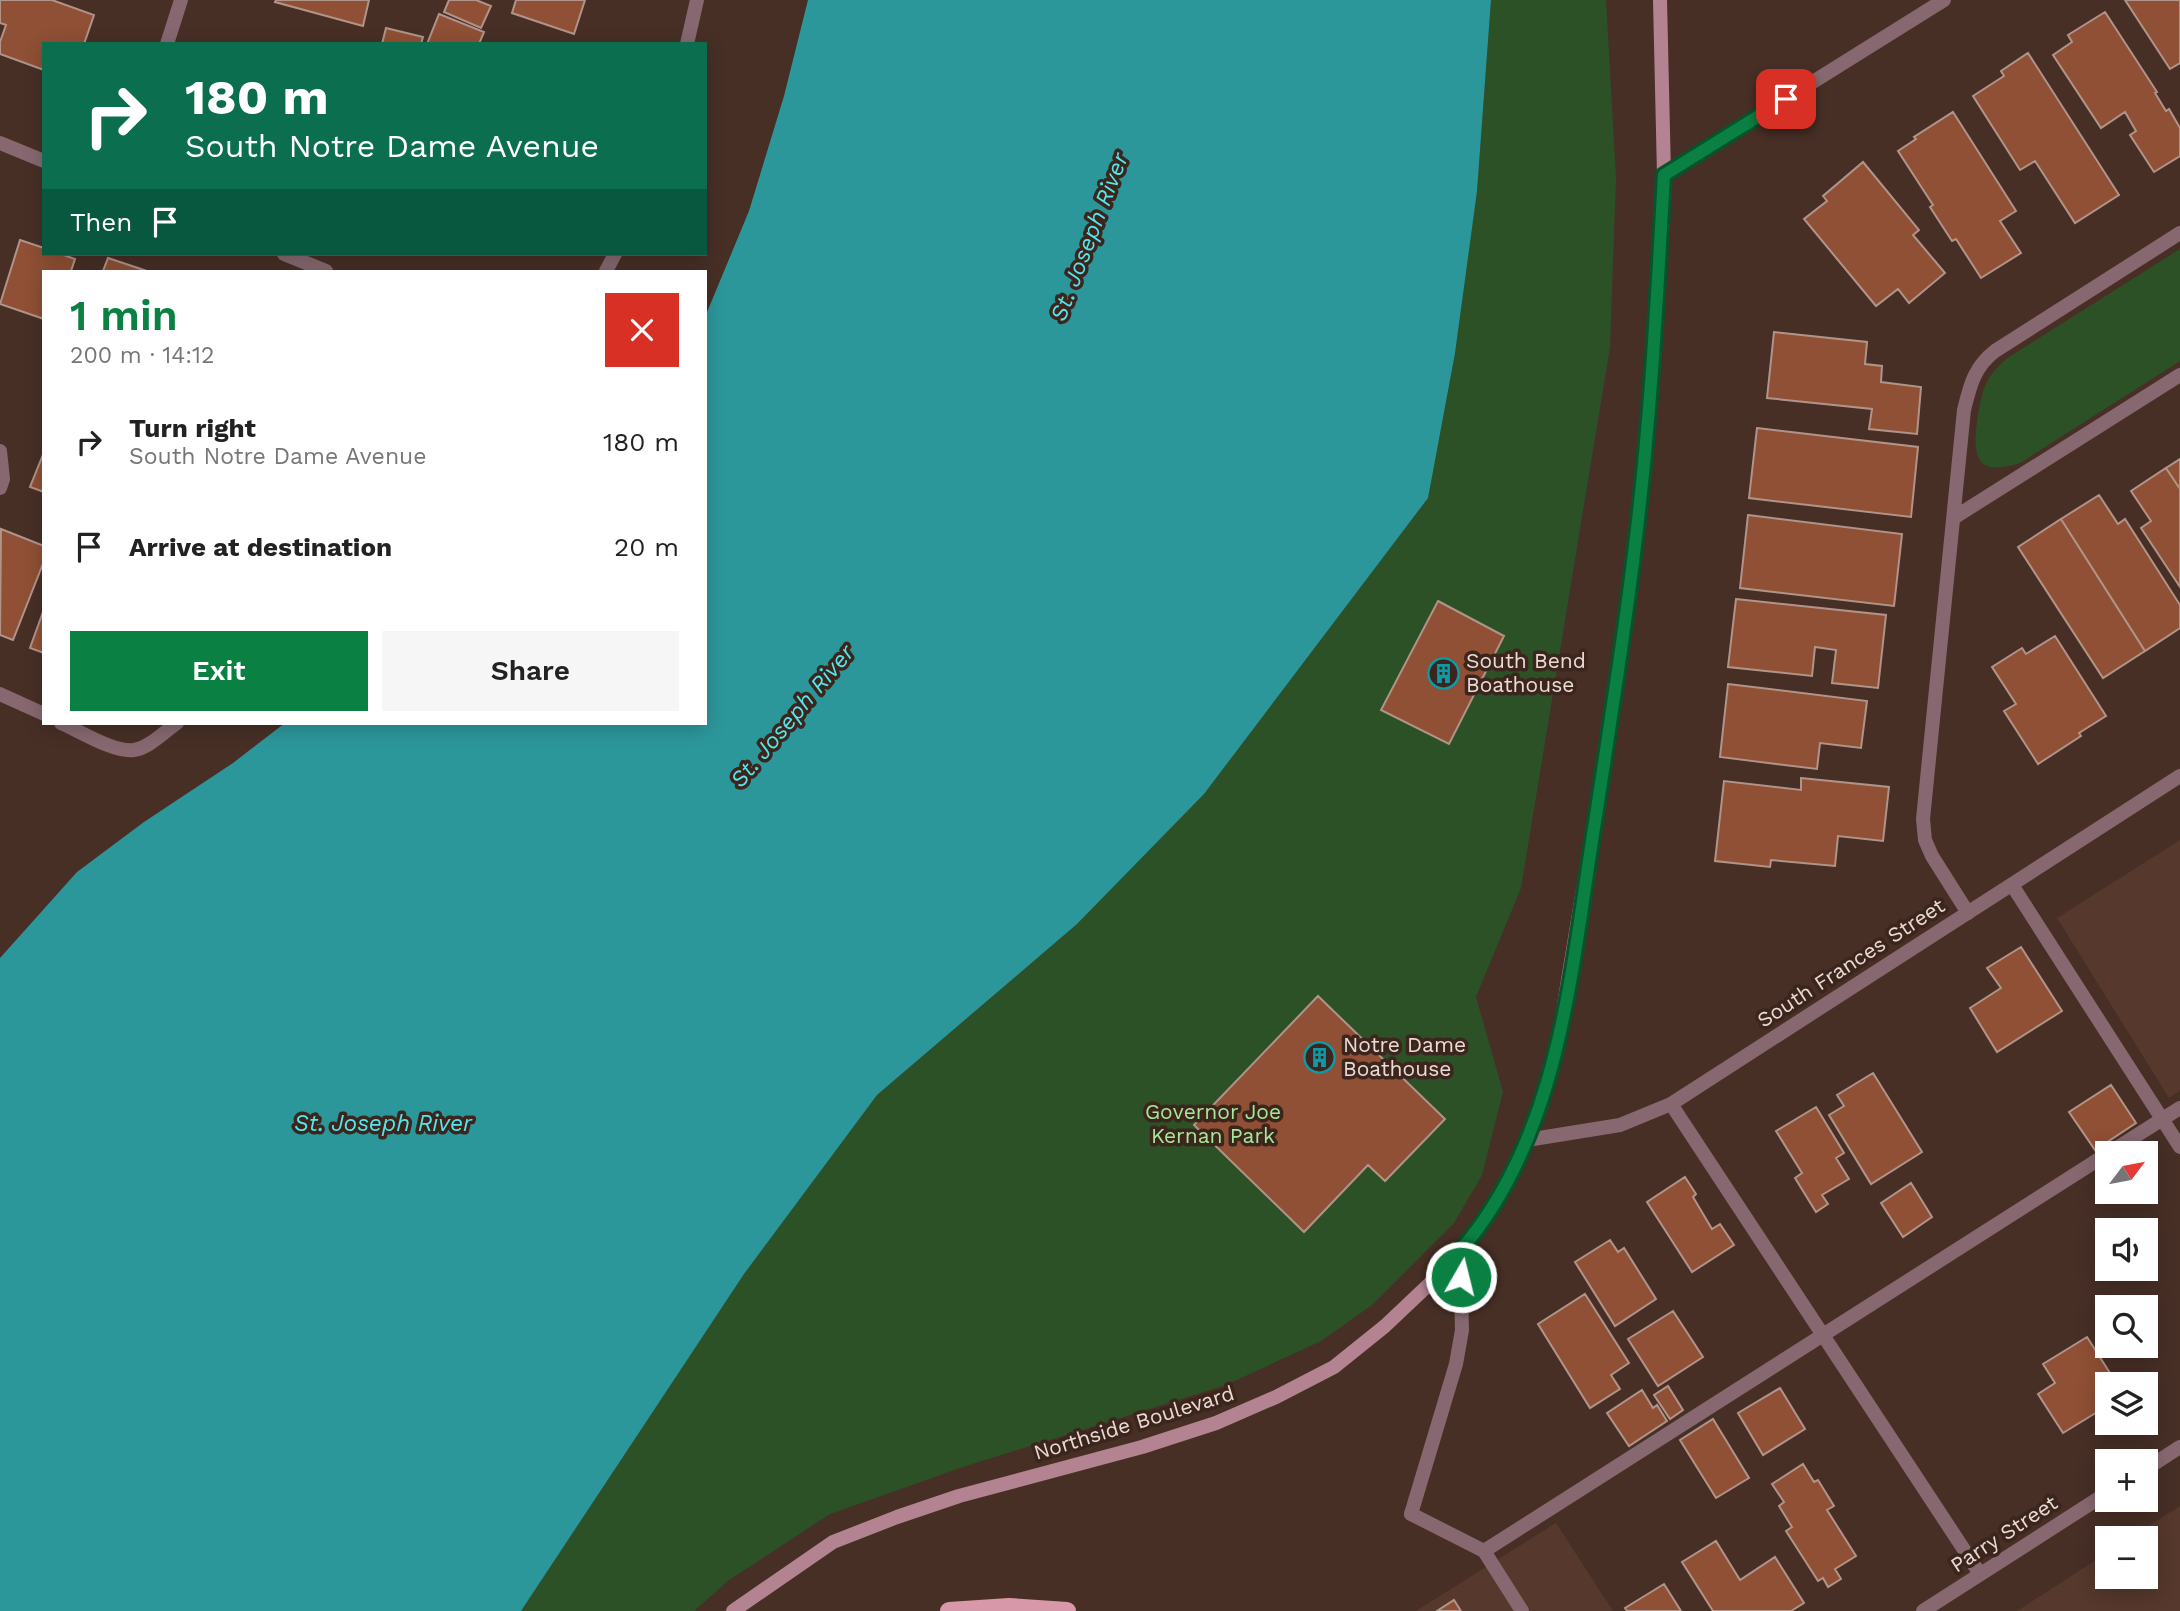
<!DOCTYPE html>
<html lang="en">
<head>
<meta charset="utf-8">
<style>
	:root { --surface:#fff; --page:#f6f6f6; --text:#222; --muted:#767676; --accent:#0b8043 }
	body { margin:0; font-family:"Work Sans",sans-serif; background:var(--page); color:var(--text); height:100vh; display:flex; flex-direction:column; font-size:26px; white-space:nowrap }
	* { box-sizing:border-box; margin:0 }
	p { font-size:23px; color:var(--muted) }
	.icon { flex:none; width:38px; height:38px; fill:none; stroke:currentColor; stroke-width:2; stroke-linecap:round; stroke-linejoin:round }
	.map { position:relative; flex:1; overflow:hidden }
	.side { position:absolute; left:42px; top:270px; width:665px; height:455px; display:flex; flex-direction:column; background:var(--surface); border-radius:0px; box-shadow:0 4px 18px #0003 }
	.side>* { flex:none }
	.banner { position:absolute; left:42px; top:42px; width:665px; height:214px; border-radius:0px; box-shadow:0 4px 18px #0003; background:#0b6e4f; color:#fff; overflow:hidden }
	.needle { width:46px; rotate:58deg }
	.controls { position:absolute; left:2095px; top:1141px; display:grid; gap:14px }
	.controls a { display:grid; place-items:center; width:63px; height:63px; border-radius:0px; background:var(--surface); box-shadow:0 4px 18px #0003; font-size:35px }
	.pin { position:absolute; display:grid; place-items:center; width:60px; height:60px; color:#fff; margin:-30px; border-radius:14px; box-shadow:0 4px 10px #0006 }
	.me { position:absolute; width:77px; margin:-38px; rotate:8deg; stroke-linejoin:round; filter:drop-shadow(0 0 5px #0008) }
	.turn { display:flex; align-items:center; gap:24px; height:147px; padding:0 28px; font-size:32px }
	.turn .icon { width:91px; height:91px; stroke-width:2.5 }
	.turn b { display:block; font-size:49px; line-height:60px }
	.then { display:flex; align-items:center; height:66px; padding:0 28px; background:#0003; gap:14px; font-size:26px }
	.round { display:grid; place-items:center; flex:none; width:74px; height:74px; border-radius:0px; background:var(--page) }
	.head { display:flex; align-items:center; justify-content:space-between; height:119px; padding:0 28px }
	h1 { font-size:42px; font-weight:600; line-height:52px; color:var(--accent) }
	.action { display:flex; gap:14px; margin-top:auto; padding:14px 28px }
	.action a { flex:1; height:80px; border-radius:0px; background:var(--accent); color:#fff; font-size:28px; font-weight:600; line-height:80px; text-align:center }
	.action a+a { background:var(--page); color:var(--text) }
	ul { padding:0; list-style:none }
	li { display:flex; align-items:center; gap:21px; height:105px; padding:0 28px }
	li div { flex:1 }
	li b { display:block; font-size:26px }
	li em { font-style:normal }
	.map>svg:first-child { display:block }
	.built { fill:#56382c }
	.green { fill:#2d5126 }
	.water { fill:#2c979b }
	.building { fill:#8f5035; stroke:#b19489; stroke-width:2 }
	.lines { fill:none; stroke-linecap:round; stroke-linejoin:round }
	.lane { stroke:#876870; stroke-width:14 }
	.street { stroke:#876870; stroke-width:14 }
	.secondary { stroke:#b48391; stroke-width:14 }
	.primary { stroke:#d798a9; stroke-width:18 }
	.route-casing { stroke:#07532c; stroke-width:18 }
	.route { stroke:#0b8043; stroke-width:12 }
	.labels { text-anchor:middle; stroke-width:7; stroke-linejoin:round; paint-order:stroke }
	.poi-label { font-size:21px; fill:#ebdbd5; stroke:#3c251c; text-anchor:start }
	.street-label { font-size:21px; fill:#ebdbd5; stroke:#3c251c }
	.park-label { font-size:21px; fill:#a7e799; stroke:#3c251c }
	.water-label { font-size:23px; font-style:italic; fill:#53e7ed; stroke:#3c251c }
</style>
</head>
<body>
<div class="map">
<svg width="2180" height="1611" viewBox="0 0 2180 1611">
	<rect width="100%" height="100%" fill="#472f26"/>
	<path class="built" d="M2180,840V1091L2169,1098L2057,918Z
		M2180,1506V1611H2017L2107,1553V1577H2146V1538H2130Z
		M1556,1523L1613,1611H1416Z"/>
	<path class="green" d="M1491,0H1606L1616,178L1610,347L1521,888L1476,997L1503,1092L1482,1175L1454,1223L1372,1305L1321,1341L1226,1385L963,1467L830,1514L729,1580L694,1611H521L744,1274L877,1095L1077,924L1204,794L1428,498L1477,191Z
		M2180,249V361L2020,463C1979,476 1972,461 1977,422C1979,407 1981,393 1988,380C1992,372 2000,365 2006,359Z"/>
	<path class="water" d="M808,0H1491L1477,191L1455,353L1428,498L1204,794L1077,924L877,1095L744,1274L521,1611H0V958L77,872L144,822L233,763L285,723H705V317L749,211L784,96Z"/>
	<path class="building" d="M0,0H52L94,15L84,44H44V70L0,54V42L6,25L0,23Z
		M276,0H369L363,26L275,2Z
		M449,0H476L491,6L481,28L444,12Z
		M516,0H585L574,34L512,13Z
		M2125,0H2180V63L2170,69Z
		M2105,12L2157,92L2155,93L2166,111L2169,109L2180,128V156L2154,172L2130,135L2136,131L2125,112L2101,128L2053,55L2072,42L2068,35Z
		M439,14L484,32L479,44H427Z
		M386,28L423,37L421,44H382Z
		M2028,53L2119,195L2075,223L2035,161L2020,170L1973,96L2004,76L2001,71Z
		M1953,112L2016,211L2000,221L2021,253L1981,278L1956,239L1952,241L1930,207L1933,205L1898,151L1916,139L1914,137Z
		M1863,162L1919,230L1913,235L1945,273L1909,303L1898,289L1876,306L1804,219L1827,201L1823,196Z
		M20,240L44,248V254H61L75,259L71,271H44V319L0,304Z
		M108,258L147,271H103Z
		M1774,332L1867,342L1865,364L1882,366L1881,382L1921,387L1917,434L1869,429L1872,409L1767,398Z
		M1757,428L1918,447L1911,517L1749,498Z
		M44,452V492L30,487Z
		M2180,459V489L2166,468Z
		M2166,468L2180,489V587L2141,528L2151,521L2131,491Z
		M2099,495L2118,524L2125,519L2180,605V628L2145,651L2061,519Z
		M1748,515L1902,534L1894,606L1740,588Z
		M2061,519L2145,651L2103,678L2018,547Z
		M1,529L44,546V561L13,640L0,635Z
		M1736,599L1886,615L1878,688L1832,683L1836,650L1815,647L1812,676L1728,667Z
		M1438,601L1504,636L1449,744L1381,710Z
		M44,609V653L30,648Z
		M2055,636L2106,716L2079,733L2081,736L2038,764L2004,711L2016,704L1992,667L2022,648L2026,654Z
		M1728,684L1867,701L1861,748L1820,743L1817,769L1720,757Z
		M1801,778L1889,787L1883,841L1838,836L1835,866L1771,860L1770,867L1715,861L1724,781L1801,790Z
		M2021,947L2062,1011L1997,1052L1970,1008L2001,988L1987,968Z
		M1318,996L1445,1119L1385,1181L1368,1165L1304,1232L1194,1125Z
		M1873,1073L1922,1152L1871,1184L1829,1115L1844,1106L1837,1095Z
		M2111,1085L2136,1123L2095,1150L2069,1112Z
		M1816,1107L1844,1153L1836,1158L1849,1179L1822,1195L1828,1204L1816,1212L1795,1178L1802,1173L1776,1131Z
		M1685,1177L1696,1194L1693,1197L1712,1229L1720,1224L1734,1245L1692,1272L1647,1202Z
		M1911,1183L1932,1217L1903,1237L1881,1203Z
		M1610,1240L1618,1252L1624,1248L1656,1299L1615,1326L1575,1262Z
		M1585,1294L1629,1363L1611,1375L1620,1389L1590,1408L1538,1324Z
		M1673,1311L1703,1357L1658,1386L1628,1339Z
		M2087,1337L2117,1384H2107V1406L2063,1433L2038,1394L2055,1383L2043,1364Z
		M1668,1386L1683,1410L1670,1419L1654,1395Z
		M1780,1388L1805,1429L1763,1455L1738,1413Z
		M1642,1390L1653,1408L1657,1405L1667,1421L1629,1446L1607,1413Z
		M1713,1419L1749,1478L1716,1498L1680,1440Z
		M1803,1464L1814,1482L1818,1480L1834,1506L1827,1510L1856,1556L1835,1569L1841,1579L1828,1587L1823,1578L1818,1581L1786,1531L1792,1527L1779,1506L1784,1502L1772,1484Z
		M1716,1541L1740,1580L1775,1557L1804,1603L1791,1611H1713L1682,1562Z
		M1664,1584L1681,1611H1627L1625,1608Z
		M1454,1600L1461,1611H1437Z"/>
	<g class="lines">
		<path class="lane" d="M0,451L3,479L0,488
			M1955,517L2180,375
			M2012,885L2180,1147
			M1968,913L1932,856L1925,840L1923,819L1964,410C1970,386 1974,367 1995,351L2180,233
			M1671,1104L1980,1574
			M2109,1153L2180,1108
			M1411,1514L1484,1551L2107,1154
			M1484,1551L1522,1611"/>
		<path class="street" d="M167,44L181,0
			M687,44L697,0
			M0,143L44,161
			M1664,175L1944,0
			M284,254L326,271
			M606,271L615,254
			M0,694L44,714
			M61,723C80,731 114,753 134,750C149,748 165,731 177,723
			M1527,1140L1620,1125L1671,1104L2180,776
			M2146,1469L2180,1447
			M1411,1514L1456,1364L1462,1330L1460,1251
			M1923,1611L2107,1493"/>
		<path class="secondary" d="M733,1611L833,1542L897,1517L959,1496L1142,1447L1216,1423L1276,1397L1334,1367L1385,1326L1440,1274L1478,1230L1510,1178L1541,1107L1558,1041L1614,702L1629,585L1647,431L1664,175L1660,0"/>
		<path class="primary" d="M949,1611L1009,1607L1067,1611"/>
	</g>
	<g class="lines">
		<defs>
			<path id="route" d="M1461,1277L1460,1251C1561,1134 1571,969 1595,822C1615,692 1636,561 1647,431C1655,346 1659,260 1664,175L1786,99"/>
		</defs>
		<use href="#route" class="route-casing"/>
		<use href="#route" class="route"/>
	</g>
	<defs>
		<symbol id="building-ring" viewBox="-11 -11 22 22"><circle r="9.5" fill="#3c251c" stroke="#0f9aa8" stroke-width="1.5"/><path d="M-4-6H4V6H1V3H-1V6H-4ZM-2.5-4.3h1.7v1.8h-1.7ZM.8-4.3h1.7v1.8H.8ZM-2.5-1h1.7V.8h-1.7ZM.8-1h1.7V.8H.8Z" fill="#0f9aa8"/></symbol>
	</defs>
	<g fill-rule="evenodd">
		<use href="#building-ring" x="1426" y="656" width="35" height="35"/>
		<use href="#building-ring" x="1302" y="1040" width="35" height="35"/>
	</g>
	<g class="labels">
		<g class="poi-label">
			<text x="1466" y="668">South Bend<tspan x="1466" dy="24">Boathouse</tspan></text>
			<text x="1343" y="1052">Notre Dame<tspan x="1343" dy="24">Boathouse</tspan></text>
		</g>
		<g class="street-label">
			<text transform="translate(1851 963) rotate(-33)" y="7">South Frances Street</text>
			<text transform="translate(1134 1423) rotate(-17)" y="7">Northside Boulevard</text>
			<text transform="translate(2004 1534) rotate(-33)" y="7">Parry Street</text>
		</g>
		<g class="park-label">
			<text x="1213" y="1119">Governor Joe<tspan x="1213" dy="24">Kernan Park</tspan></text>
		</g>
		<g class="water-label">
			<text transform="translate(1089 237) rotate(-69)" y="8">St. Joseph River</text>
			<text transform="translate(792 716) rotate(-50)" y="8">St. Joseph River</text>
			<text x="383" y="1131">St. Joseph River</text>
		</g>
	</g>
</svg>
<div class="controls">
<a><svg class="needle" viewBox="-14 -14 28 28"><path d="M0-13l5 13h-10z" fill="#e53935"/><path d="M0 13l5-13h-10z" fill="#767676"/></svg></a>
<a><svg class="icon" aria-label="sound" viewBox="0 0 24 24"><path d="M4 9h4l5-4v14l-5-4H4zM17 9q2 3 0 6"/></svg></a>
<a><svg class="icon" aria-label="search" viewBox="0 0 24 24"><circle cx="10" cy="10" r="6"/><path d="M15 15l6 6"/></svg></a>
<a><svg class="icon" aria-label="layers" viewBox="0 0 24 24"><path d="M12 4l9 5-9 5-9-5zM3 14l9 5 9-5"/></svg></a>
<a>+</a>
<a>−</a>
</div>
<div class="pin" style="left:1786px;top:99px;background:#d93025"><svg class="icon" aria-label="arrive" viewBox="0 0 24 24"><path d="M6 21V4h12l-3 4 3 4H6"/></svg></div>
<svg class="me" style="left:1461px;top:1277px" viewBox="-20 -20 40 40"><circle r="17" fill="#0b8043" stroke="#fff" stroke-width="3"/><path d="M0-11L8 9 0 5-8 9z" fill="#fff"/></svg>
<div class="banner">
<div class="turn"><svg class="icon" aria-label="right" viewBox="0 0 24 24"><path d="M7 20v-9h11M14 6l5 5-5 5"/></svg><div><b>180 m</b>South Notre Dame Avenue</div></div>
<div class="then">Then<svg class="icon" aria-label="arrive" viewBox="0 0 24 24"><path d="M6 21V4h12l-3 4 3 4H6"/></svg></div>
</div>
<section class="side">
<div class="head"><div><h1>1 min</h1><p>200 m · 14:12</p></div><a class="round" style="background:#d93025;color:#fff"><svg class="icon" aria-label="close" viewBox="0 0 24 24"><path d="M6 6l12 12M18 6L6 18"/></svg></a></div>
<ul>
<li><svg class="icon" aria-label="right" viewBox="0 0 24 24"><path d="M7 20v-9h11M14 6l5 5-5 5"/></svg><div><b>Turn right</b><p>South Notre Dame Avenue</p></div><em>180 m</em></li>
<li><svg class="icon" aria-label="arrive" viewBox="0 0 24 24"><path d="M6 21V4h12l-3 4 3 4H6"/></svg><div><b>Arrive at destination</b></div><em>20 m</em></li>
</ul>
<div class="action"><a>Exit</a><a>Share</a></div>
</section>
</div>
</body>
</html>
